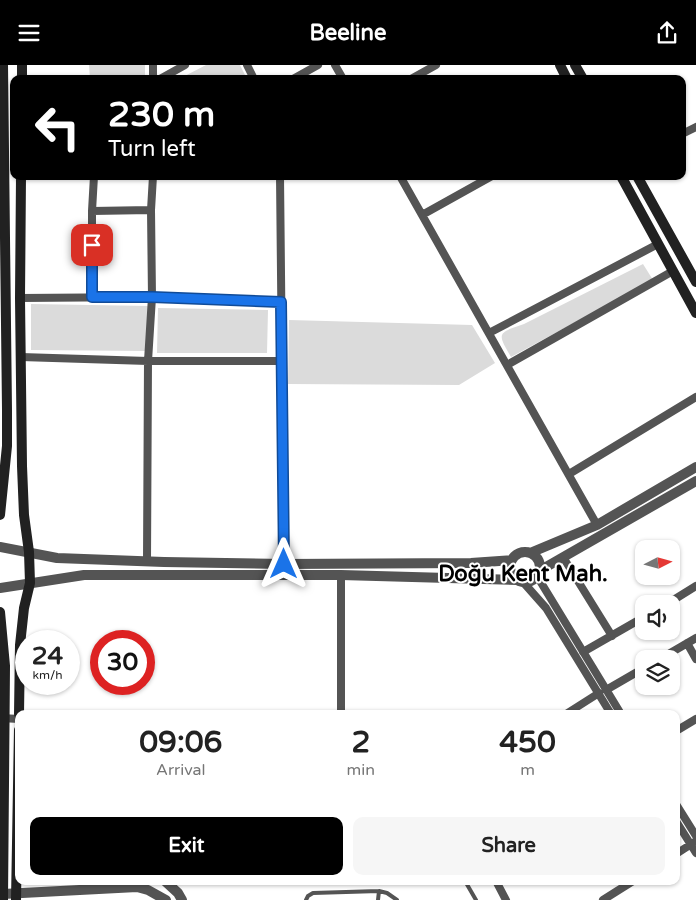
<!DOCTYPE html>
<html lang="en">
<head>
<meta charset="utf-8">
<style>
	:root { --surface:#fff; --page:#f6f6f6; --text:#222; --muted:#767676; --accent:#000 }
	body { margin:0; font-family:"Varela Round",sans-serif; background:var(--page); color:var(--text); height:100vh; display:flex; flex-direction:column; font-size:19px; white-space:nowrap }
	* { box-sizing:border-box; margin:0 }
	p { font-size:16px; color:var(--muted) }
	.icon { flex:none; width:28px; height:28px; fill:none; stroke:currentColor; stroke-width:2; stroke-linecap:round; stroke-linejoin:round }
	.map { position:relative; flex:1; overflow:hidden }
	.drawer { position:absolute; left:15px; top:645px; width:665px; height:175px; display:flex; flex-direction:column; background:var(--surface); border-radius:10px; box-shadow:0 1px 4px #0004 }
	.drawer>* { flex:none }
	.banner { position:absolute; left:10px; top:10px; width:676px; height:105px; border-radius:10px; box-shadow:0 1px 4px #0004; background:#000; color:#fff; overflow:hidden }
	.needle { width:32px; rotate:84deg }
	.controls { position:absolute; left:635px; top:475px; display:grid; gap:10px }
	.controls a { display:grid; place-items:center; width:45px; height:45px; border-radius:10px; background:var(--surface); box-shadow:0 1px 4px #0004; font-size:25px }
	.speed { position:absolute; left:15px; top:565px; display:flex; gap:10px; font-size:25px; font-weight:700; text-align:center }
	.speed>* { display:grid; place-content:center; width:65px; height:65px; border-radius:50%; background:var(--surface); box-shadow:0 1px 4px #0004; line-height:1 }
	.speed small { font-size:12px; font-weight:400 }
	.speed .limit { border:8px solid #d22; background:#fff; color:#111 }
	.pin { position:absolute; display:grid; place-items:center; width:42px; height:42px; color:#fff; margin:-21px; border-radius:10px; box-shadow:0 2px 8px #0006 }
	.me { position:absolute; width:55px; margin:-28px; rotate:0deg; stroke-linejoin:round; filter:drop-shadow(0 0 4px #0008) }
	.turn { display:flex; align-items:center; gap:18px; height:105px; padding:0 15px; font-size:22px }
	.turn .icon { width:65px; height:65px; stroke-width:2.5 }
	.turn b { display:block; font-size:35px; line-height:42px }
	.eta { display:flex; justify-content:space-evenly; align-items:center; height:85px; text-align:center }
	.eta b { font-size:30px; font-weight:700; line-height:35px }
	.action { display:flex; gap:10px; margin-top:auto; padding:10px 15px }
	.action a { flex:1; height:58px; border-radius:10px; background:var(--accent); color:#fff; font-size:20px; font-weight:700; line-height:58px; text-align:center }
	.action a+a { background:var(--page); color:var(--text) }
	header { display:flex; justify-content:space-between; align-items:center; height:65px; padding:0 15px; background:var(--accent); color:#fff; font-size:22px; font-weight:700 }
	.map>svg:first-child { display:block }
	.green { fill:#dbdbdb }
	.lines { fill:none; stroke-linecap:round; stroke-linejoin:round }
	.service { stroke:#545454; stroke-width:4 }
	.minor { stroke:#545454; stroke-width:8 }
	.tertiary { stroke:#545454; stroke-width:10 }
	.secondary { stroke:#212121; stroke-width:10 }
	.route-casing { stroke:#114b97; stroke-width:12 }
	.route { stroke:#1a73e8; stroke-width:9 }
	.labels { text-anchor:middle; stroke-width:4; stroke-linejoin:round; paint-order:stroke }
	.district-label { font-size:22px; font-weight:bold; fill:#000; stroke:#fff }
</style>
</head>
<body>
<header><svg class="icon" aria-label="menu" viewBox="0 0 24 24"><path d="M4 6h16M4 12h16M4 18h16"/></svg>Beeline<svg class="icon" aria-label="share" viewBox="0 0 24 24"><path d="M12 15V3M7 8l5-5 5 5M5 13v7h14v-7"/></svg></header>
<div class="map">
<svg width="696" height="835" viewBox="0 0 696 835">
	<rect width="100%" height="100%" fill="#fff"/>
	<path class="green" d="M89,0H145V14H90Z
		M206,0H240L247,14H179Z
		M643,199L653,215L511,292C497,268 497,268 524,259Z
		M31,239L149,241L146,286L31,285Z
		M158,243L268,245L267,288H157Z
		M289,255L472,260L495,298L459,320L288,319Z"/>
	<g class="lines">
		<path class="service" d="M465,816L476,835
			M306,835L308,831L313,828L379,826L387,828L397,835
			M378,835L379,826"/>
		<path class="minor" d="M153,0V14
			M247,0L254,14
			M335,0L343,14
			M160,14L185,0
			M293,14L318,0
			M411,14L436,0
			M682,69L696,62
			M280,111L284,499
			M400,111L597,460
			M92,146L151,145
			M422,150L492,111
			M92,232V146L94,111
			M20,233L152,232L281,237
			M489,268L658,179
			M21,292L148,296H282
			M507,300L673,206
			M569,409L696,332
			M563,492L612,571
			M147,496L148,296L152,232L151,145L153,111
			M341,510V649
			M537,511L621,649
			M523,517L546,543L611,649
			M667,539L696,521
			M687,578L696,594
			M583,587L644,552
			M660,594L696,573
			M606,625L644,603
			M566,649L599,628
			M1,653L19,654
			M676,666L696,654
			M676,739L696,771
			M676,756L696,788
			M676,789L696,776
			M496,816L506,835
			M603,835L633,816"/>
		<path class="tertiary" d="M0,482L57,493L164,497L284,499L471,498L512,495
			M510 502a15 15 0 1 1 30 0a15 15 0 1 1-30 0Z
			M530,488L597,460L696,402
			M539,506L696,416
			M0,523L84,510H341L517,515
			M165,816L178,828L182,835
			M3,829L137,822L148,825L166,835"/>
		<path class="secondary" d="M560,0L567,14
			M575,0L583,14
			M22,14V0
			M621,111L696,248
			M637,111L696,217
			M0,450L7,381V345L3,0
			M0,547L5,601L3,835
			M19,649L20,580L24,543L30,518L29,487L24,450L22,401L20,233L21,111
			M16,835L19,665"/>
	</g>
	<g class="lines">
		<defs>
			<path id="route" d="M92,180V232H152L281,237L284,499"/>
		</defs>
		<use href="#route" class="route-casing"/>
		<use href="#route" class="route"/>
	</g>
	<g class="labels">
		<g class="district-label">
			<text x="523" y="516">Doğu Kent Mah.</text>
		</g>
	</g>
</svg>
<div class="controls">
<a><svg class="needle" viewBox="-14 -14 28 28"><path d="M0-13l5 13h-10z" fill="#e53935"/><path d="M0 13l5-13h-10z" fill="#767676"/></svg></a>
<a><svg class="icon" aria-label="sound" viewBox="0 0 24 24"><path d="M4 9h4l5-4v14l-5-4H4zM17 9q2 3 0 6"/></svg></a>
<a><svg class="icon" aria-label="layers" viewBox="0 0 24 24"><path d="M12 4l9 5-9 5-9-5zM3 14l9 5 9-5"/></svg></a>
</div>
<div class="speed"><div>24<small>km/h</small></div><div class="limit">30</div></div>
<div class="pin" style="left:92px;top:180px;background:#d93025"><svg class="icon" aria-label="arrive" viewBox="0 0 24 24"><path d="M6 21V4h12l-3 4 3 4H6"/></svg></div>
<svg class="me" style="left:284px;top:499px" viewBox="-20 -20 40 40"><path d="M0-17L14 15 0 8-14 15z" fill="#1a73e8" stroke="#fff" stroke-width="4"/></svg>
<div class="banner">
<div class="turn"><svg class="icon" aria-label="left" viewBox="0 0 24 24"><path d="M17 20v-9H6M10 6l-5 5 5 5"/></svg><div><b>230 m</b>Turn left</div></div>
</div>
<section class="drawer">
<div class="eta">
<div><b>09:06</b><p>Arrival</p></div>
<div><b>2</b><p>min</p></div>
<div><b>450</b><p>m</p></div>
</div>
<div class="action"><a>Exit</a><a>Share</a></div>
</section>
</div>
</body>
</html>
